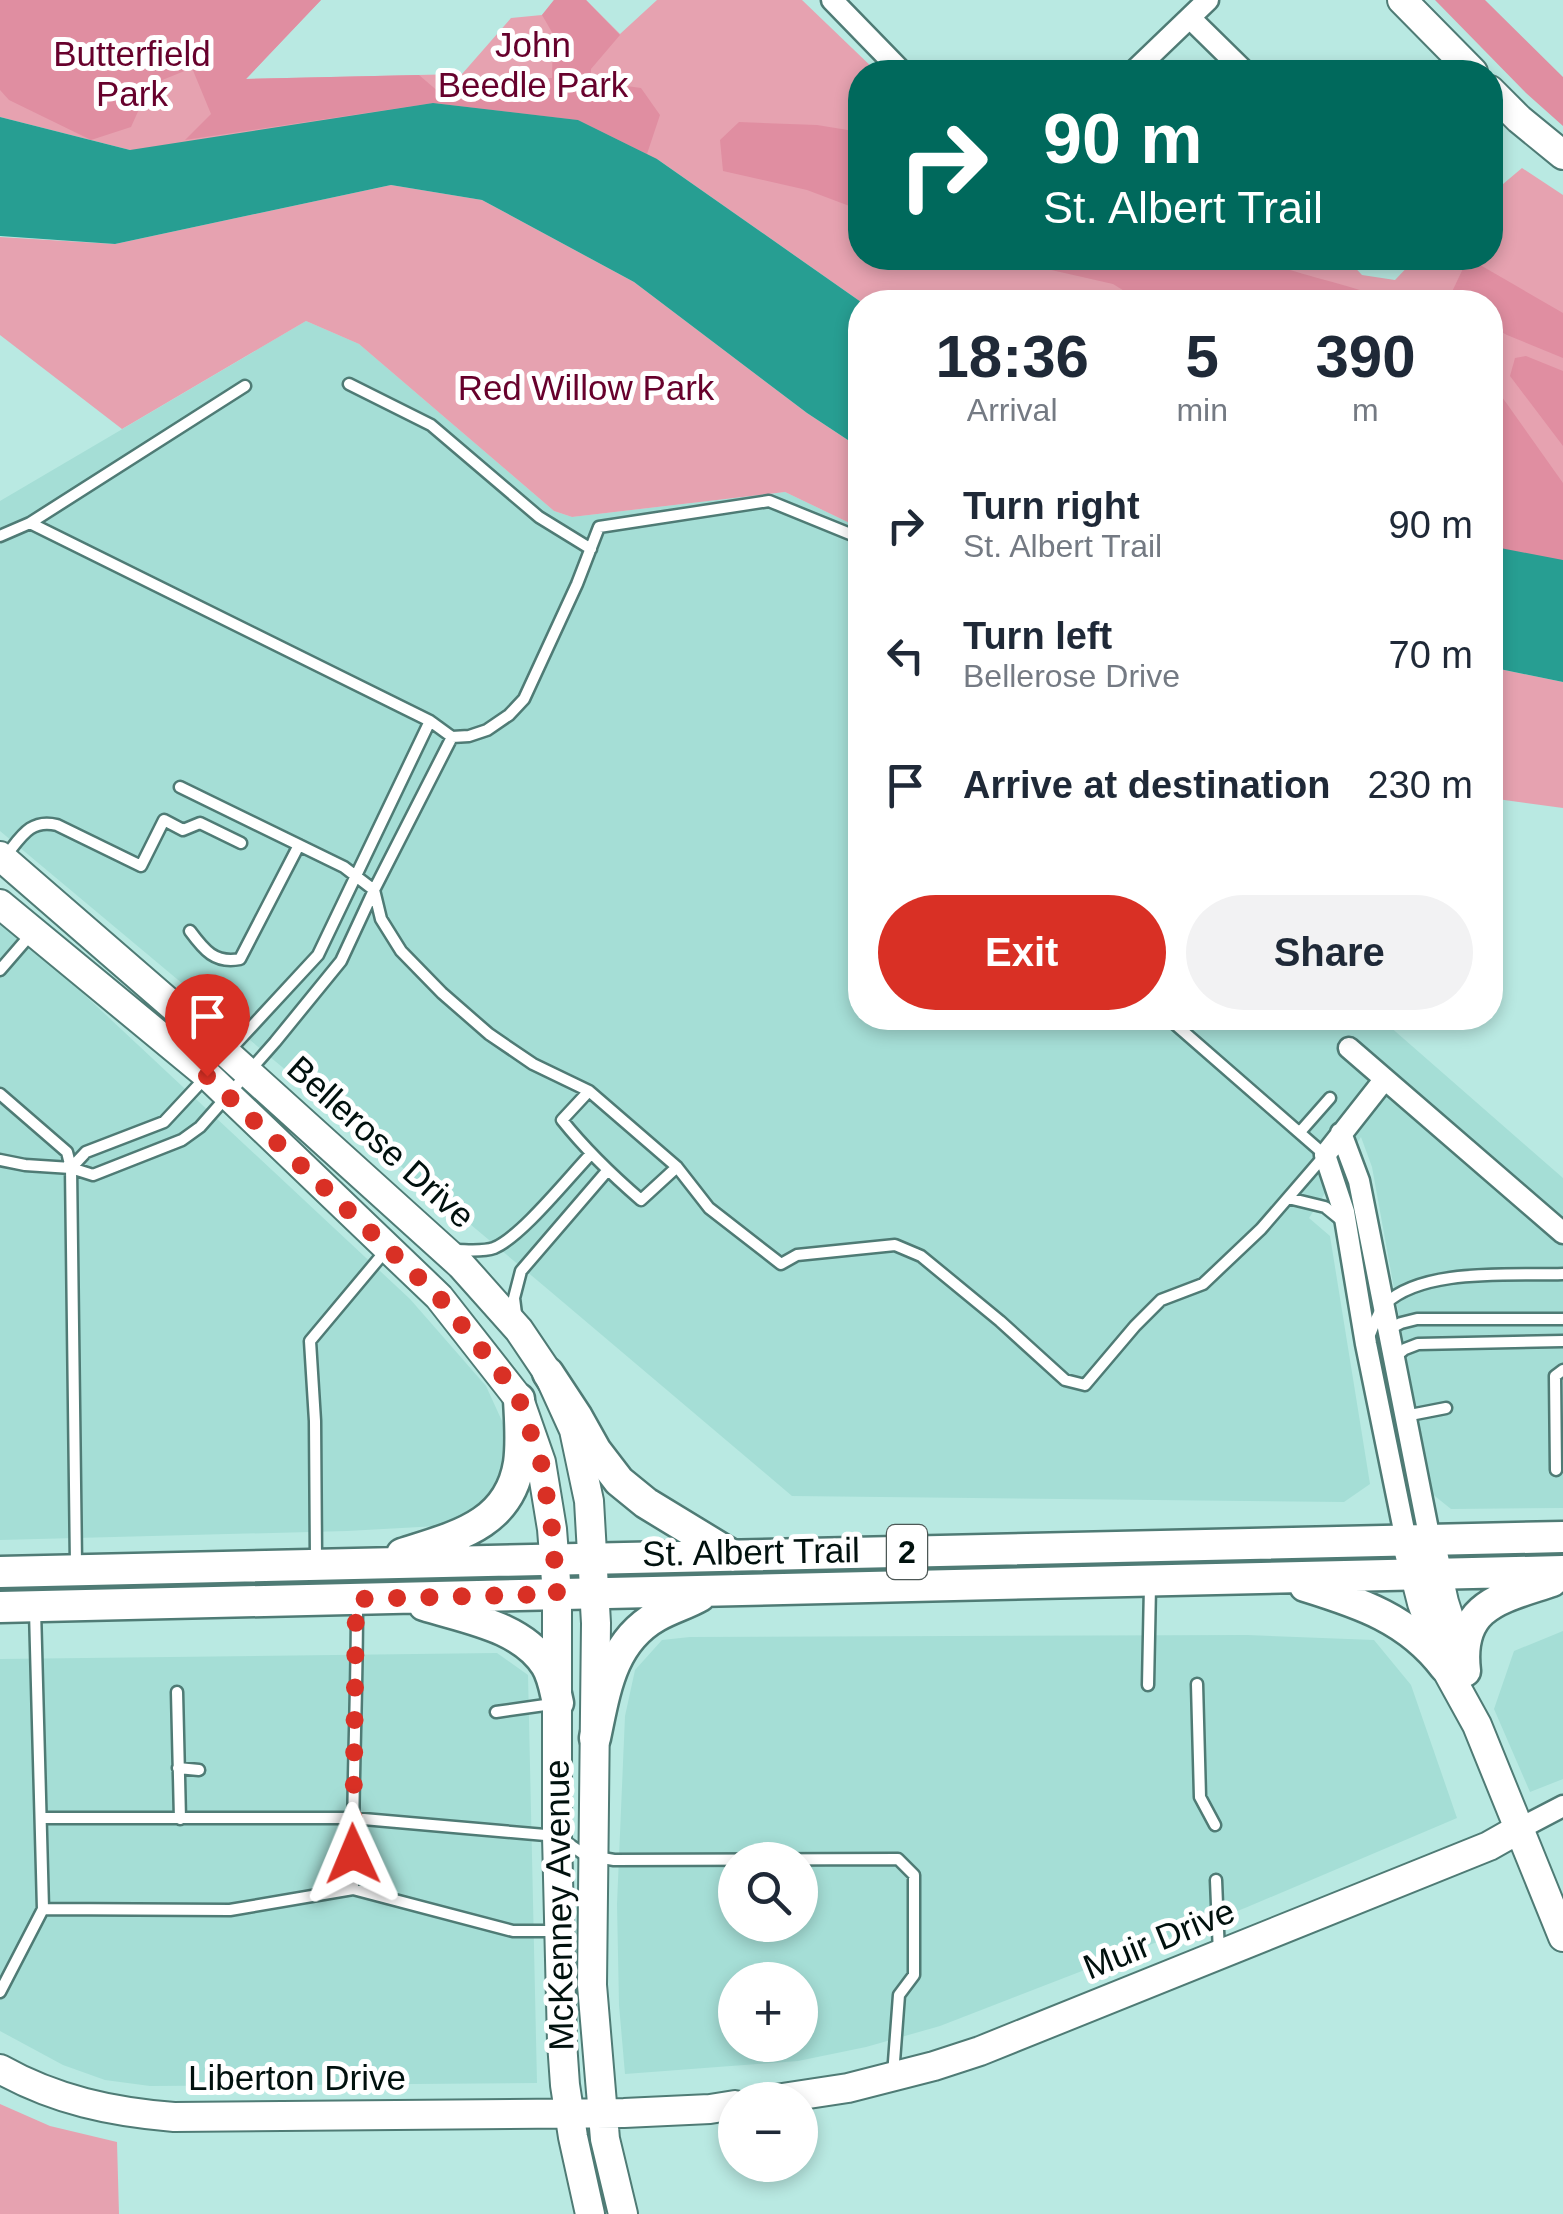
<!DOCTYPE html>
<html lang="en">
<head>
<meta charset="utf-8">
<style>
	:root { --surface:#fff; --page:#f2f2f3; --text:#1f2937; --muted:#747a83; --accent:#d93025 }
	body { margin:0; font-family:Helvetica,sans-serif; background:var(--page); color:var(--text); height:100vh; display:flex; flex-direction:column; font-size:38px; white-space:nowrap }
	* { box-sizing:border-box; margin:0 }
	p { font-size:32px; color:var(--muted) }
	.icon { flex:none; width:55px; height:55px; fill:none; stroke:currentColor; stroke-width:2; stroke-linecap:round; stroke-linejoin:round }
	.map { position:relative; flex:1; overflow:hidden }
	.details { position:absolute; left:848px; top:290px; width:655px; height:740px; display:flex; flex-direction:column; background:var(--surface); border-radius:40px; box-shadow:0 5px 15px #0003 }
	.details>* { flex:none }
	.banner { position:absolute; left:848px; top:60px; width:655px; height:210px; border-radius:40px; box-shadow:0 5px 15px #0003; background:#00695c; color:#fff; overflow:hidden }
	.buttons { position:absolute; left:718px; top:1842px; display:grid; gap:20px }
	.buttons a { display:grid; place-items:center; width:100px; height:100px; border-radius:50%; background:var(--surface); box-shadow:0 5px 15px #0003; font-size:50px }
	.pin { position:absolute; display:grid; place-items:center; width:85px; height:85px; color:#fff; margin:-102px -42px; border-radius:50% 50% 50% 0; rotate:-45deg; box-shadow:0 0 10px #0007 }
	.pin .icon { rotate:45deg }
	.me { position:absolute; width:110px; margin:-55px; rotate:359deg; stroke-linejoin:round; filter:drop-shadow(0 0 8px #0008) }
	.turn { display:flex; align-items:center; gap:35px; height:210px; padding:0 30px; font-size:45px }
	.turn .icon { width:130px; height:130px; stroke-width:2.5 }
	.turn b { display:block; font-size:70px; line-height:85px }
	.eta { display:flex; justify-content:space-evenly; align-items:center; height:170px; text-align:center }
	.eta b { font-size:60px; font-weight:700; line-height:70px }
	.cta { display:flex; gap:20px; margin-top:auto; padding:20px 30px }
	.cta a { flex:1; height:115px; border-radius:60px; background:var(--accent); color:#fff; font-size:40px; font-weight:700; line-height:115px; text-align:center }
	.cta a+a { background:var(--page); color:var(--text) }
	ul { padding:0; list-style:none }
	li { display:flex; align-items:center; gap:30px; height:130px; padding:0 30px }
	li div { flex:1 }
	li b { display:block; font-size:38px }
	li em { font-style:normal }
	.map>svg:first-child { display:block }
	.built { fill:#a5ded6; fill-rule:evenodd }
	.green { fill:#e6a2b0 }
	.forest { fill:#e08ea1 }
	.water { fill:#279e92 }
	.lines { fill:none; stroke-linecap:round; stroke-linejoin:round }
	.lane-casing { stroke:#4f7b75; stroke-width:15 }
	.street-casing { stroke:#4f7b75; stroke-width:25 }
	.secondary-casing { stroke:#4f7b75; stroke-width:32 }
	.primary-casing { stroke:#4f7b75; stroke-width:35 }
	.lane { stroke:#fff; stroke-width:10 }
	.street { stroke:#fff; stroke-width:20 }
	.secondary { stroke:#fff; stroke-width:28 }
	.primary { stroke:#fff; stroke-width:30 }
	.route { stroke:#d93025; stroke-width:18; stroke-dasharray:0 32.4 }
	.labels { text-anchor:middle; stroke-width:10; stroke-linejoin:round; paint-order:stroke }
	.shield { fill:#fff; stroke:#4d5856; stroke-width:2.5 }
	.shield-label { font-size:32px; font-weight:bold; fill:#01110e }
	.park-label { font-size:35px; fill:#67012c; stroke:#fff }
	.street-label { font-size:35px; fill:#01110e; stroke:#fff }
</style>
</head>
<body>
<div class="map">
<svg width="1563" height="2214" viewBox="0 0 1563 2214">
	<rect width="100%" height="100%" fill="#b9e9e2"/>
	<path class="built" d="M306,321L359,344L554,511L572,517L785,492L860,528V1018H1380L1563,1178V1508L1451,1509L1431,1493L1372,1167L1361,1137L1309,1218L1330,1236L1370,1484L1344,1502L792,1496L544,1286L0,831V501Z
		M0,916L410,1299L486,1386L513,1445L508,1477L485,1507L438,1526L347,1531L0,1540Z
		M1563,1631V1779L1530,1792L1494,1709L1514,1651Z
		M1247,1635L1374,1640L1411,1685L1457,1818L1245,1908L940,2026L866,2047L798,2061L625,2074L619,2005L617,1904L625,1716L635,1670L662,1640L690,1637ZM735,1860H800V1925H735ZM735,1980H800V2045H735Z
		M497,1653L528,1675L537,2083L150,2086L105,2080L63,2065L0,2031V1659Z"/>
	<path class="green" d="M0,0H321L246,79L462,74L511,18L542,15L554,0H586L620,34L657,0H802L877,72H860V258H1346L1362,275L1395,280L1416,258H1490V195L1522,168L1563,195V560L1490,546V302H861L657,159L130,150L0,117Z
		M391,185L482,200L634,282L807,413L860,448V528L785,492L572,517L554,511L359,344L306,321L122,429L0,335V237L115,244Z
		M1490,667L1563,682V808L1490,798Z
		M0,2104L50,2126L117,2142L119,2214H0Z"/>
	<path class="forest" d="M0,0H321L246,79L419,75L440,93L469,99C495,82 522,78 552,78L553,34L542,15L554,0H586L620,35L591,69V81L641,88L660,115L647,154L578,120L433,103L185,140L211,114L192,68L150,85L131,127L91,140L9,100L0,90Z
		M1435,0H1485L1563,77V126L1526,93Z
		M739,122L817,125L860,132V210L807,190L723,171L720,140Z
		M999,258H1255C1300,276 1349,284 1395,302H1142L1113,284Z
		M1468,258L1563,313V358L1507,335L1490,326V302H1458L1450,296Z
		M1526,356L1563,371V446L1510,376L1515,358Z
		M1490,380L1563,483V563L1490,546Z"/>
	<path class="water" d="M433,103L578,120L657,159L861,302L860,448L807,413L634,282L482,200L391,185L115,244L0,236V117L130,150Z
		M1490,546L1563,560V682L1490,667Z"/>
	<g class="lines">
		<defs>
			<path id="lane" d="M349,384L431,425L539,517L591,549
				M30,523L245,386
				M0,536L30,523L430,721L452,737L469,736L487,730L509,715L524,699L577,584L599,527L769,501L860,538
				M180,787L344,867L374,890L381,919L401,951L442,993L489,1034L533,1064L589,1091L677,1167L709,1208L781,1264L797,1255L895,1245L921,1256L1000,1321L1065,1380L1085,1385L1135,1326L1161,1300L1203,1284L1261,1229L1325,1155L1168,1018
				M4,858C20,839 29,818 57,825L141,866L164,820L183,830L200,823L241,843
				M190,931C204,950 215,964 240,959L299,845
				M0,970L32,933
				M230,1050L318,955L430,721
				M589,1091L562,1120C586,1150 612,1175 641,1200L677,1167
				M0,1094L67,1152L71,1168L76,1564
				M1300,1132L1330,1098
				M0,1160L25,1165L71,1168L93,1175L182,1140L200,1127L275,1042L341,961L374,890L452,737
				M71,1168L86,1152L164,1122L205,1078
				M1288,1198L1325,1207L1341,1220
				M455,1250C467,1250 483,1252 494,1248C521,1237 568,1178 590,1155
				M516,1314L514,1298L521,1271L607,1171
				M1389,1329L1401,1323L1417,1319H1563
				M1368,1339C1373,1329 1377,1312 1385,1304C1424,1267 1512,1276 1563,1274
				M1394,1358L1405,1349L1418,1344L1563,1341
				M1405,1416L1446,1408
				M1556,1470L1555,1376L1563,1370
				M316,1559L315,1421L310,1341L387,1249
				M35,1610L43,1909
				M1197,1684L1200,1797L1215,1825
				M1148,1685L1150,1586
				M177,1692L180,1819
				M496,1712L552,1704
				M178,1768L199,1770
				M41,1818H352L557,1836L585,1855L614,1860L898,1859L914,1875V1975L899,1995L893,2075
				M1216,1880L1219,1954
				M353,1889C352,1794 357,1700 357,1605
				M0,1992L43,1909L230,1910L353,1889L513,1931H559"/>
			<path id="street" d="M832,0L902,72
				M1190,18L1245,72
				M1133,72L1208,0
				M1349,1048L1563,1233
				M1384,1080L1325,1155L1344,1212L1366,1344L1406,1540
				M1341,1133L1359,1181L1430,1540
				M1519,1829L1563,1806"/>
			<path id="secondary" d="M1402,0L1473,72
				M1490,90L1519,119L1563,155
				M0,856L212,1040L461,1265L519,1330L548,1373L574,1430L589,1501L596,1623L592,1985L605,2139L623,2214
				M0,904L207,1075L439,1297L519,1399L541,1462L552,1529L557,1594V1836L562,2042L565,2085L573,2137L590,2214
				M1406,1540L1422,1603L1445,1667L1477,1725L1563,1937
				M1430,1540L1444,1602L1464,1665
				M0,2069C55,2100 112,2112 174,2117L624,2113L710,2109L735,2105
				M769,2100L848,2088L934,2066L980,2051L1489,1846L1519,1829"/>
			<path id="primary" d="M548,1373L577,1417L596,1451L619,1481L646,1503L733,1556
				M402,1554C454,1537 509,1526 519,1463C522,1442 520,1420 519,1399
				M0,1572L1563,1537
				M1305,1586C1360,1603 1409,1619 1445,1667
				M424,1605C465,1618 521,1626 546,1665C553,1676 555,1690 558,1703
				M0,1607L1563,1571
				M1465,1671C1457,1604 1502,1598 1552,1581
				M595,1738C605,1691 611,1642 657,1616C671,1608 686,1604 700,1596"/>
		</defs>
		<use href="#lane" class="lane-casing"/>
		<use href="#street" class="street-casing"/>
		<use href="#secondary" class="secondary-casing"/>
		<use href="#primary" class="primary-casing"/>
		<use href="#lane" class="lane"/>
		<use href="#street" class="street"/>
		<use href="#secondary" class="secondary"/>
		<use href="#primary" class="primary"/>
	</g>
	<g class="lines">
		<path class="route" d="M207,1076L439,1297L511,1386L519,1399L541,1462L552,1529L557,1594L356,1599L353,1854"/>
	</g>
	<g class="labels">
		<rect class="shield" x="887" y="1525" width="40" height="54" rx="8"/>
		<g class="shield-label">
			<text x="907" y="1563">2</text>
		</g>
		<g class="park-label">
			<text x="533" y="57">John<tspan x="533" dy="40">Beedle Park</tspan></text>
			<text x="132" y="66">Butterfield<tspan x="132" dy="40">Park</tspan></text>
			<text x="586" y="400">Red Willow Park</text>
		</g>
		<g class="street-label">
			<text transform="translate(381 1142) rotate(42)" y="12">Bellerose Drive</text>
			<text transform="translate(751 1552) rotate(-1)" y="12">St. Albert Trail</text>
			<text transform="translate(559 1905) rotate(-91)" y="12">McKenney Avenue</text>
			<text transform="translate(1159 1939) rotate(-22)" y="12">Muir Drive</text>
			<text x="297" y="2090">Liberton Drive</text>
		</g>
	</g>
</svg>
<div class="buttons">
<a><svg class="icon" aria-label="search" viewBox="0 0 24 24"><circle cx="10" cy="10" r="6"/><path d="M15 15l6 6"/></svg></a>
<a>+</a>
<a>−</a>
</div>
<div class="pin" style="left:207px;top:1076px;background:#d93025"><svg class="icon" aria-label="arrive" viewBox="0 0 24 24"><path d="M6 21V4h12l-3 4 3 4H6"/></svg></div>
<svg class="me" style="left:353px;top:1854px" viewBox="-20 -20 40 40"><path d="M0-17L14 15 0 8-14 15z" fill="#d93025" stroke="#fff" stroke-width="4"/></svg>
<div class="banner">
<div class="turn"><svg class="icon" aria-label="right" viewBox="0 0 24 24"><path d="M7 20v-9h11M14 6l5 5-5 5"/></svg><div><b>90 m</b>St. Albert Trail</div></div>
</div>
<section class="details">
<div class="eta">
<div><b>18:36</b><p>Arrival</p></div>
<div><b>5</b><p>min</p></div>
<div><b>390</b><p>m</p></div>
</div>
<ul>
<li><svg class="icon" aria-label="right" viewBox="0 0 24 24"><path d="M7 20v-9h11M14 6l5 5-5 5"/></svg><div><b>Turn right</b><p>St. Albert Trail</p></div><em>90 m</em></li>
<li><svg class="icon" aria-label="left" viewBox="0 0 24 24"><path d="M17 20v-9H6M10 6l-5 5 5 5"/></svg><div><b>Turn left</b><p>Bellerose Drive</p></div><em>70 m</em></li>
<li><svg class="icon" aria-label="arrive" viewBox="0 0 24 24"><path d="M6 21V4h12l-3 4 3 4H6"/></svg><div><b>Arrive at destination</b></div><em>230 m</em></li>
</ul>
<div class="cta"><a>Exit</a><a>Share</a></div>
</section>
</div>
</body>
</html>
